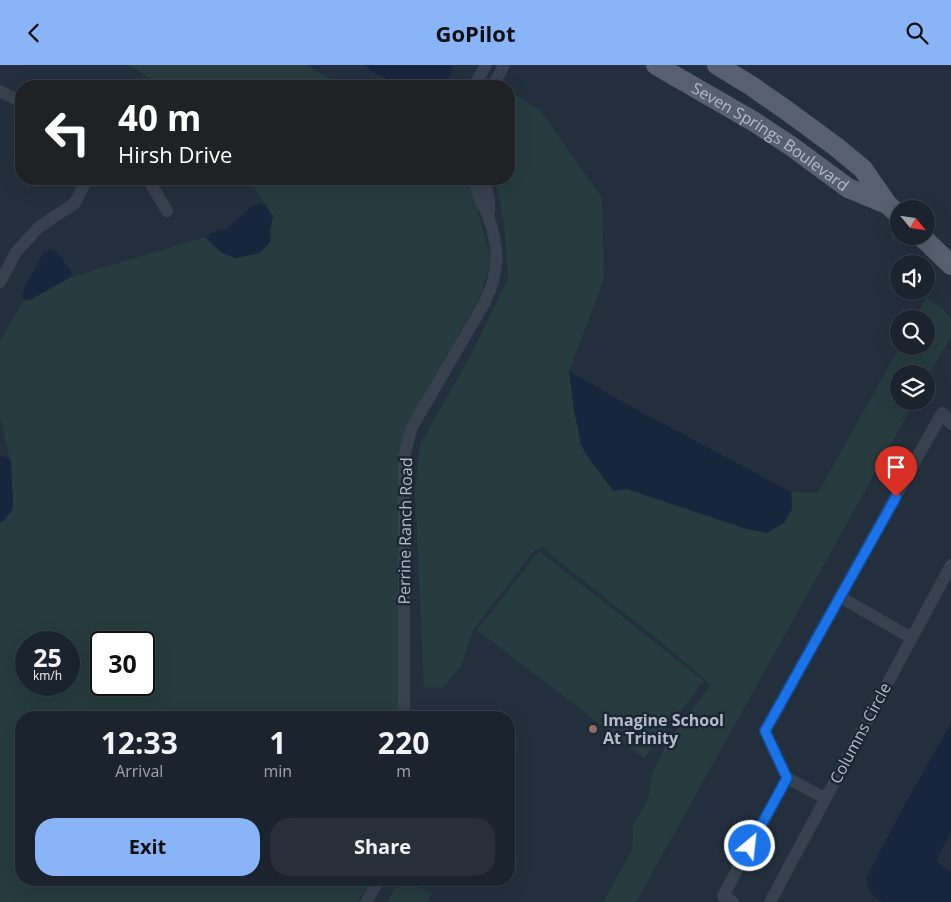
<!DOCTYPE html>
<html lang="en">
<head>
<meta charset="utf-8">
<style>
	:root { --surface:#1b232e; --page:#282f3a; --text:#f1f3f6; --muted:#a0a4aa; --line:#39404a; --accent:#8ab4f8 }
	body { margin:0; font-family:"Open Sans",sans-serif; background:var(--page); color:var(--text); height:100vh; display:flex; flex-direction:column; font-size:19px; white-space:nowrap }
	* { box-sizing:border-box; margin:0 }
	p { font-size:16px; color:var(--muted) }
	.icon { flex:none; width:28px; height:28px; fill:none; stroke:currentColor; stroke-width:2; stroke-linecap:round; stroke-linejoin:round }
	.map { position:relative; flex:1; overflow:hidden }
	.sheet { position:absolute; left:15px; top:646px; width:500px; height:175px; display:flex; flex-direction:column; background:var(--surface); border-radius:20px; box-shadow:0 5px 20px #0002,0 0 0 1px var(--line) }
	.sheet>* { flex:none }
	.top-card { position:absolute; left:15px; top:15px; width:500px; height:105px; border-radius:20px; box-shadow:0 5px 20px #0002,0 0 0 1px var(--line); background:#202124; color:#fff; overflow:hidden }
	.needle { width:32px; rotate:119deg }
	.tools { position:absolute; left:890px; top:135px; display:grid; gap:10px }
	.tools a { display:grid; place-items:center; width:45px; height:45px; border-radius:50%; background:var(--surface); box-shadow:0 5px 20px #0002,0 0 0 1px var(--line); font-size:25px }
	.speed { position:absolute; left:15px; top:566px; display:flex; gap:10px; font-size:25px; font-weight:700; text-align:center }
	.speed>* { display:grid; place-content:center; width:65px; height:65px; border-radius:50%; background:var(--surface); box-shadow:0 5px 20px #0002,0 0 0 1px var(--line); line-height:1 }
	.speed small { font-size:12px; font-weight:400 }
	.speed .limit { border:2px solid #111; border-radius:8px; background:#fff; color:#111 }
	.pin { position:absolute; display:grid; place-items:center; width:42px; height:42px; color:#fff; margin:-51px -21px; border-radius:50% 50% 50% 0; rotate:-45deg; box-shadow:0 0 5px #0007 }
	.pin .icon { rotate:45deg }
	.me { position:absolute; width:55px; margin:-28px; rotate:28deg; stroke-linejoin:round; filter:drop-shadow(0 0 4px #0008) }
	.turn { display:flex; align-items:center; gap:18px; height:105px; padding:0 20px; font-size:22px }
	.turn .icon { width:65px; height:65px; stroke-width:2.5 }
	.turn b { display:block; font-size:35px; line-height:42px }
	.eta { display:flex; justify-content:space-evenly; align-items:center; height:85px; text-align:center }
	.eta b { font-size:30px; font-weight:700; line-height:35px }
	.action { display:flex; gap:10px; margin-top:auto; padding:10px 20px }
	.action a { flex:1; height:58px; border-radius:20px; background:var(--accent); color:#111; font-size:20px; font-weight:700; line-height:58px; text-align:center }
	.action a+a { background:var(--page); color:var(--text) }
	header { display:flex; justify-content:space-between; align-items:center; height:65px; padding:0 20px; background:var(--accent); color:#111; font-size:22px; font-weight:700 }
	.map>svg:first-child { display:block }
	.green { fill:#263c3f; fill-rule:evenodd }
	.water { fill:#17263c }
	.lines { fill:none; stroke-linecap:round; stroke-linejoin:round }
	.minor { stroke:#38414e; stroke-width:12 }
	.primary { stroke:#56606e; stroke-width:20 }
	.route-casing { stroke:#114b97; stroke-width:12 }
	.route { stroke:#1a73e8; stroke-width:9 }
	.education-dot { fill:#8d6e63; stroke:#1d2633; stroke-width:2 }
	.labels { text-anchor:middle; stroke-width:5; stroke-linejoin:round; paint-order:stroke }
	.street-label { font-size:16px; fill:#b4bcc9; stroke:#1d2633 }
	.poi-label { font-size:16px; font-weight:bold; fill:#b4bcc9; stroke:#1d2633; text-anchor:start }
</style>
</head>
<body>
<header><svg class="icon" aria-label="back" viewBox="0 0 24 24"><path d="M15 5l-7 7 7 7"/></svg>GoPilot<svg class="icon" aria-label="search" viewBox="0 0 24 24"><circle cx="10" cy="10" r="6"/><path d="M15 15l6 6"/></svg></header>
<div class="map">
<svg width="951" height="837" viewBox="0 0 951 837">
	<rect width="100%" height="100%" fill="#242f3e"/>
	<path class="green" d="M129,0H306L344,21H162Z
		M509,26L540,45L602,133L604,214L569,306L574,344L581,380L593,399L614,426L627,424L747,464L792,444L791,427L818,428L900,281H926V254H915L926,232L943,244L951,254V271L926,315V309H899V336H915L636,837H603L632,785L633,761L648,734L652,709L668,675L711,620L660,576L557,495L543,482L534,486L473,565L461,601L442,623L428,622L424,624L415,428L420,380L472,288L508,213L504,158L495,114H509Z
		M248,114H469L491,195L480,232L424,329L398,389L399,652H21V815H371L358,837H0V457L3,456L13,443L11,398L0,353V276L22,238L68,213L205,172L222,188L271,176L270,165L273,151ZM26,578H69V620H26ZM101,578H144V620H101Z
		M539,486L704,616L644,693L477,565Z
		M400,815L432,828L427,837H387Z"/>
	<path class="water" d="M365,0H452L453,5L445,21H402L371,6Z
		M265,139L273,151L270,165L271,176L260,188L236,193L222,188L205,172L214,166L226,164L252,141Z
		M51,184L59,190L72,207L71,212L32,234L29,235L24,234L22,229L26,220L43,188Z
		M569,306L628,340L791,427L792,444L784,458L767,468L747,464L627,424L614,426L593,399L581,380L574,344Z
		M0,391L5,392L10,394L11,398L13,444L3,456L0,457Z
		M951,658V767L937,794L941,801L951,806V837H882L872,829L868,822L866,813L904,741Z"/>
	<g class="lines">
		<path class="minor" d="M474,21L486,0
			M493,21L504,0
			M0,26L21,37
			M148,114L167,146
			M485,114L489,136V147
			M0,217L16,187L39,162L75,138L87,114
			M840,532L912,573
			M404,652V391L412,362L485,237C499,207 500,185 489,154C488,149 485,144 482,140C479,132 477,122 474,114
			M787,713L765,666L942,348L951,359
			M366,837L379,815
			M733,837L723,831L787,713L825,733
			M770,837L951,500"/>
		<g class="primary">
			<path id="s1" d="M656,0L753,56L791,81L848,123L887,139"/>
			<path d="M717,0L750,20L786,45L835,81L863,104L887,139L899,150"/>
			<path d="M921,171L951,200"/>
		</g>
	</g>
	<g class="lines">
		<defs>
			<path id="route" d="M750,781L787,713L765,666L896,432"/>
		</defs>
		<use href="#route" class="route-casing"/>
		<use href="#route" class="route"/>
	</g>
	<circle class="education-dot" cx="593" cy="664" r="5"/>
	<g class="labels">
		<g class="street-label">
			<text dy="6" stroke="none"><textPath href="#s1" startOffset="135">Seven Springs Boulevard</textPath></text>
			<text transform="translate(405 466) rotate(-89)" y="6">Perrine Ranch Road</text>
			<text transform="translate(860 668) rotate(-62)" y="6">Columns Circle</text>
		</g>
		<g class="poi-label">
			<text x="603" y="661">Imagine School<tspan x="603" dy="18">At Trinity</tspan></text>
		</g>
	</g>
</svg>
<div class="tools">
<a><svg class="needle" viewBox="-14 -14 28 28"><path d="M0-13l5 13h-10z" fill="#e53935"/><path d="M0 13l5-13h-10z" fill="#a0a4aa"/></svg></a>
<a><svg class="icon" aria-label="sound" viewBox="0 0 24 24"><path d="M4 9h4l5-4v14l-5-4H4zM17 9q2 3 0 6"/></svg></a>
<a><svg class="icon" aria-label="search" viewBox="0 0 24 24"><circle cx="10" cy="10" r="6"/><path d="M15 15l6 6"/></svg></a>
<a><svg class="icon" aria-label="layers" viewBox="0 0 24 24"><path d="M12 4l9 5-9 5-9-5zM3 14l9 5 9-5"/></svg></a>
</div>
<div class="speed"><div>25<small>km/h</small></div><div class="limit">30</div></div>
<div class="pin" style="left:896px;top:432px;background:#d93025"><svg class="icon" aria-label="arrive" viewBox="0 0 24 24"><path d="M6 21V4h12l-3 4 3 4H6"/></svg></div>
<svg class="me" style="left:750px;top:781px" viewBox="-20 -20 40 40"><circle r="17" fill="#1a73e8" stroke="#fff" stroke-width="3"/><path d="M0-11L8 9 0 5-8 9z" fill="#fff"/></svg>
<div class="top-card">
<div class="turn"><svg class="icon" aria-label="left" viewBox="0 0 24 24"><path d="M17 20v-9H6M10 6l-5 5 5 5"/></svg><div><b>40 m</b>Hirsh Drive</div></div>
</div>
<section class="sheet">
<div class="eta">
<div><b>12:33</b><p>Arrival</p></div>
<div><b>1</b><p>min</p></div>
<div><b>220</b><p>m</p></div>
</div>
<div class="action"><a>Exit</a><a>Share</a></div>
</section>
</div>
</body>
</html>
